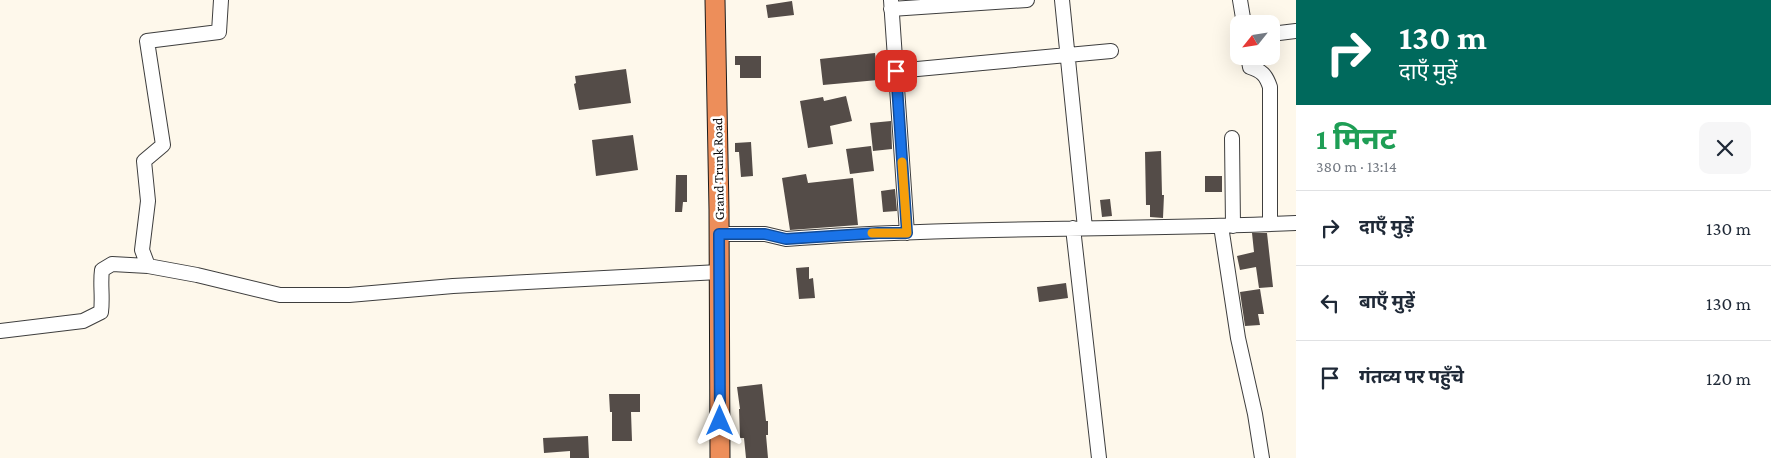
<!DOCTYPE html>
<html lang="hi">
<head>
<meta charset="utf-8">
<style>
	:root { --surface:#fff; --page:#f6f6f7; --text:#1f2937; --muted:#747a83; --line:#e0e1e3 }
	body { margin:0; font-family:"Crimson Pro","Noto Sans Devanagari",serif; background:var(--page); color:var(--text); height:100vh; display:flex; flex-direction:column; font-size:19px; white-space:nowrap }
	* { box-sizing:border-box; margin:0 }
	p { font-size:16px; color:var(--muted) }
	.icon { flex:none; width:28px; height:28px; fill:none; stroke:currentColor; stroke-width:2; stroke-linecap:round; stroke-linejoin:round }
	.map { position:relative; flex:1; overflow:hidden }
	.drawer { display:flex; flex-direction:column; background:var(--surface); width:475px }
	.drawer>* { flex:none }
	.banner { background:#00695c; color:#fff; overflow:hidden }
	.needle { width:32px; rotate:240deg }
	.tools { position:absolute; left:1230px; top:15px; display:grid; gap:10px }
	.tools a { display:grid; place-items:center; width:50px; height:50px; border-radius:10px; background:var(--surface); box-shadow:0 5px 20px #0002; font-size:25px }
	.pin { position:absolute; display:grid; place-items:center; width:42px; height:42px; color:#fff; margin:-21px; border-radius:10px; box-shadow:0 2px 8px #0006 }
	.me { position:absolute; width:55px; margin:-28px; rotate:0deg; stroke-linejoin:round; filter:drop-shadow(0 0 4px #0008) }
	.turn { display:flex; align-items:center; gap:18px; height:105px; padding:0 20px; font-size:22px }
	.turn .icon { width:65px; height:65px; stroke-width:2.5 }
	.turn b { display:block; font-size:35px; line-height:42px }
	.round { display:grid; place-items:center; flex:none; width:52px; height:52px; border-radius:10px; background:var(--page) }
	.head { display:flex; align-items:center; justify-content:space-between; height:85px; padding:0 20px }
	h1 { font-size:30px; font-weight:700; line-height:38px; color:#1e9e55 }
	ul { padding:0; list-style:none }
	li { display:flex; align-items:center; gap:15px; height:75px; padding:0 20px; border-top:1px solid var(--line) }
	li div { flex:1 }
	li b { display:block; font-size:19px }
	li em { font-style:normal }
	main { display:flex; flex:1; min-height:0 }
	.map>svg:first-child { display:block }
	.building { fill:#544c48 }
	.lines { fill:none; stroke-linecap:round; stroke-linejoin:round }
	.minor-casing { stroke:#3e3e3e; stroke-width:16 }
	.highway-casing { stroke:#1c1c1c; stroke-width:21 }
	.minor { stroke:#fff; stroke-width:14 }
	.highway { stroke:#ed8e5a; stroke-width:19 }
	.route-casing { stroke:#114b97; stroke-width:12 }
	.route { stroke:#1a73e8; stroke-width:9 }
	.slow { stroke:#f59e0b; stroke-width:9 }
	.labels { text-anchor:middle; stroke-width:5; stroke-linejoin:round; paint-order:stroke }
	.street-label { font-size:14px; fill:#0b0b0b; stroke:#fff }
</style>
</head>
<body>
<main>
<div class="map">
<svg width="1296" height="458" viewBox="0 0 1296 458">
	<rect width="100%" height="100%" fill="#fef8eb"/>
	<path class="building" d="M792,1L794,15L768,18L766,5Z
		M875,53L878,80L823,85L820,59Z
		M735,56H761V78H740V65H735Z
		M626,69L631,103L579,110L574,84L576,83L575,76Z
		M846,96L852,121L830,126L833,144L808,148L800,101L823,97L824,101Z
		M891,121L892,149L873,151L870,123Z
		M633,135L638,170L596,176L592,140Z
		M751,142L753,176L741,177L739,152H735V143Z
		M871,146L874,171L850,174L846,149Z
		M1161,151L1162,195H1164L1163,218L1150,217V205H1146L1145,152Z
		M806,174L808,183L853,178L858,225L790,230L782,178Z
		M676,175H687V202H683L682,212H675Z
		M1205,176H1222V192H1205Z
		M895,189L897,211L883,212L881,191Z
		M1110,199L1112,216L1102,217L1100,200Z
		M1252,233H1267L1273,287L1259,288L1256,267L1240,270L1237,256L1254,252Z
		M809,267V279L813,278L815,298L799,299L796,268Z
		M1066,283L1068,298L1039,302L1037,287Z
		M1260,289L1264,314H1258L1260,325L1245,326L1240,292Z
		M762,384L766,421H768V435H766L768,458H746L744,438H740L739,409H740L737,387Z
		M609,394H640V412H631L632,441H612V412H610Z
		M588,436L589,458H570V451L544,453L543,438Z"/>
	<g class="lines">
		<defs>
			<path id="minor" d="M891,0L907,233
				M1062,0L1085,228
				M1240,0L1244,24
				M891,9L1027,0
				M1271,34L1296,31
				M1248,56L1250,67C1262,71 1266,75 1270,87V224
				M896,71L1111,51
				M1232,138L1233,226
				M1221,226L1238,338L1255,414L1262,458
				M1073,228L1099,458
				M719,234H765L786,239C955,226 1126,231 1296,223
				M148,266L197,275L280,295H349L453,286L719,272
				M0,331L83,321L101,312C103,297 100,284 102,270L112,264L148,266L142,250L148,201L144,161L163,145L147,41L219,32L221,0"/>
			<path id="highway" d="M715,0L719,210L720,458"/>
		</defs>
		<use href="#minor" class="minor-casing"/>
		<use href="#highway" class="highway-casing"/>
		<use href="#minor" class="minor"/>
		<use href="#highway" class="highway"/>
	</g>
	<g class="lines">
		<defs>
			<path id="route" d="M720,421L719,234H765L786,239L878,233H907L896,71"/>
		</defs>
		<use href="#route" class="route-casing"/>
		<use href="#route" class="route"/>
		<path class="slow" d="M872,233H907L902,162"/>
	</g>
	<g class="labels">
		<g class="street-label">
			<text transform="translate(718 169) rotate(-91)" y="5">Grand Trunk Road</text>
		</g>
	</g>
</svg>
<div class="tools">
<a><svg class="needle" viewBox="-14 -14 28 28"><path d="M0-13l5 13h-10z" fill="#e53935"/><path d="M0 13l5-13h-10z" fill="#747a83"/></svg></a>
</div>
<div class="pin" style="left:896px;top:71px;background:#d93025"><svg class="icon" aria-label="arrive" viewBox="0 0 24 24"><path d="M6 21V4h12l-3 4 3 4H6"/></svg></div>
<svg class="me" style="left:720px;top:421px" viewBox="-20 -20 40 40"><path d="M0-17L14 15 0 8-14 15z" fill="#1a73e8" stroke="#fff" stroke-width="4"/></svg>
</div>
<section class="drawer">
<div class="banner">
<div class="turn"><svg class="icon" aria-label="right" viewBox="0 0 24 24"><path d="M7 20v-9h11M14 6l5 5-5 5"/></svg><div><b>130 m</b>दाएँ मुड़ें</div></div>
</div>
<div class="head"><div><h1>1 मिनट</h1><p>380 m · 13:14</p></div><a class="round"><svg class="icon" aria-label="close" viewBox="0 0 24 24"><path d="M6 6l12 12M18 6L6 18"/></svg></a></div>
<ul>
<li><svg class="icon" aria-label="right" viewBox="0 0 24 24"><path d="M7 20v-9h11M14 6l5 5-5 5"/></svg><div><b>दाएँ मुड़ें</b></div><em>130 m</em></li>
<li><svg class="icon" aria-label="left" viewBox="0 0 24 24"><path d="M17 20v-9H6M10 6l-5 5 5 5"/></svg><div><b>बाएँ मुड़ें</b></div><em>130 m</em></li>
<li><svg class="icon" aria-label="arrive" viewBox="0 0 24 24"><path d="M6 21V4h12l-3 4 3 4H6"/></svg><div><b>गंतव्य पर पहुँचे</b></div><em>120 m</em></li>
</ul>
</section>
</main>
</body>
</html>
